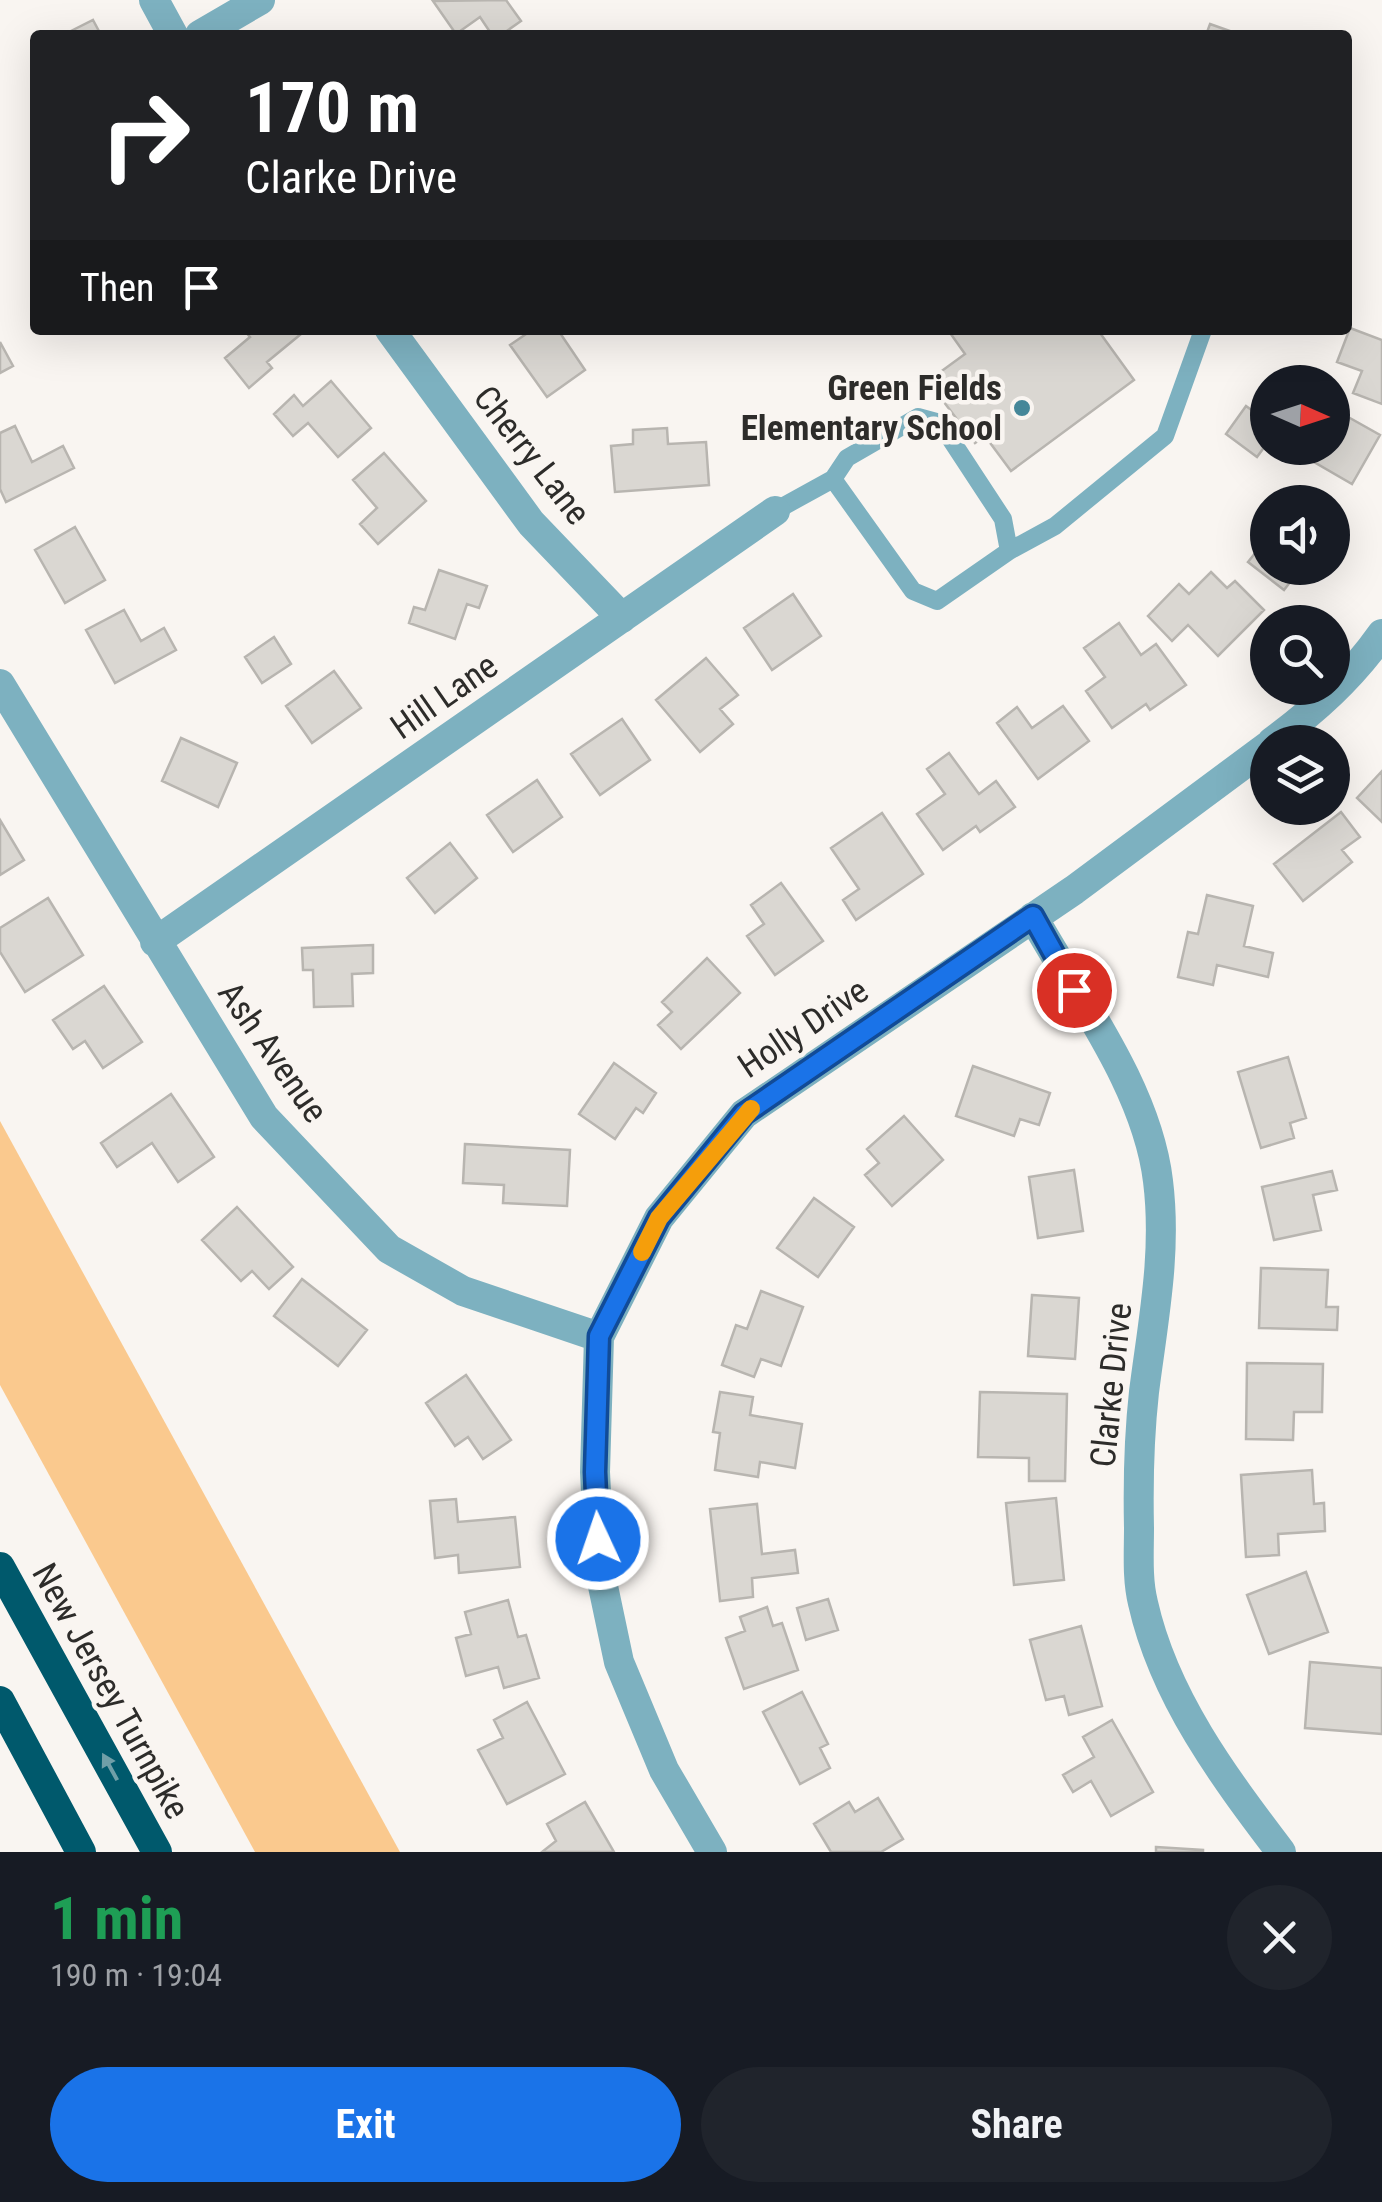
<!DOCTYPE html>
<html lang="en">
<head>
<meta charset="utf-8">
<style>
	:root { --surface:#171b24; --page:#20242c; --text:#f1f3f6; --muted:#9ea1a6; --accent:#1a73e8 }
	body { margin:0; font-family:"Roboto Condensed",sans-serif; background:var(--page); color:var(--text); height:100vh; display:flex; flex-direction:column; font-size:38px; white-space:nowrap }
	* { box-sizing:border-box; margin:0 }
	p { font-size:32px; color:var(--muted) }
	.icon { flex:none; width:55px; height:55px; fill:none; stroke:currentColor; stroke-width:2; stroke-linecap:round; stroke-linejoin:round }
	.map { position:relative; height:1852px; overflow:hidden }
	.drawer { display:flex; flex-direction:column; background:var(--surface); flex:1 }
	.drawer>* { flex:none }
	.top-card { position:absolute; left:30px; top:30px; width:1322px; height:305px; border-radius:10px; box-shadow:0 10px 40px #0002; background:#202124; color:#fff; overflow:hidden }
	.needle { width:65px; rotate:93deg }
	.tools { position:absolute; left:1250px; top:365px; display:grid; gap:20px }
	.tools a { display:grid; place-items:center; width:100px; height:100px; border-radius:50%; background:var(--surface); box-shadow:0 10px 40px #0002; font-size:50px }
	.pin { position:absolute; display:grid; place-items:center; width:85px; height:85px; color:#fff; margin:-42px; border:5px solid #fff; border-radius:50%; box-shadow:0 2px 10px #0007 }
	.me { position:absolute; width:110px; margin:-55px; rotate:357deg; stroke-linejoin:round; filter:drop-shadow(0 0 8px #0008) }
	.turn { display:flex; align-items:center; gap:35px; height:210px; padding:0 50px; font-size:45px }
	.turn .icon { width:130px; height:130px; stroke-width:2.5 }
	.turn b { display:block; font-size:70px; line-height:85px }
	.then { display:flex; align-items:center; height:95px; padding:0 50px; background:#0003; gap:20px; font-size:38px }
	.round { display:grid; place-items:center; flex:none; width:105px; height:105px; border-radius:52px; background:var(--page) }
	.summary { display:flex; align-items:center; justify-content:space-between; height:170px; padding:0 50px }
	h1 { font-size:60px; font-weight:700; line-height:75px; color:#1e9e55 }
	.primary-button { display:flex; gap:20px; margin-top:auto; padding:20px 50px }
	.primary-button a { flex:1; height:115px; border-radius:60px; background:var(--accent); color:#fff; font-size:40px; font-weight:700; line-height:115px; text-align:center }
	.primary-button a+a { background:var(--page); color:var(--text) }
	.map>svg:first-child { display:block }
	.green { fill:#fac98e }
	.building { fill:#dad7d2; stroke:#b8b5b0; stroke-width:2.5 }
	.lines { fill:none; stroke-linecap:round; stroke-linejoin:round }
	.lane { stroke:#7db1c0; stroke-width:18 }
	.street { stroke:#7db1c0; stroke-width:30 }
	.highway { stroke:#00596c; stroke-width:30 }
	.oneway { fill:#709fa8 }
	.route-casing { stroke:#114b97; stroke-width:25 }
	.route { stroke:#1a73e8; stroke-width:18 }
	.slow { stroke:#f59e0b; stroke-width:18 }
	.poi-dot { fill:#458799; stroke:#f9f5f1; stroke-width:4 }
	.labels { text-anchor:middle; stroke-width:9; stroke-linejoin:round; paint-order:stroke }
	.poi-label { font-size:35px; font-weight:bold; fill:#2d2c2a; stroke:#f9f5f1; text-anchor:end }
	.street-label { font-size:35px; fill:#2d2c2a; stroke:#f9f5f1 }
</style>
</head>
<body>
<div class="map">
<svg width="1382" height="1852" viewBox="0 0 1382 1852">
	<rect width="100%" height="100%" fill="#f9f5f1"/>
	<path class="green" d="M0,1121L400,1852H255L0,1385Z"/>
	<path class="building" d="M506,0L521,21L501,35H492L480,17L456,34L433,1Z
		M93,20L101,35H63Z
		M1210,24L1241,35H1206Z
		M1350,328L1382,340V404L1353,393L1362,371L1337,362Z
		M244,330H298L301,334L267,362L272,368L249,388L225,358L250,337Z
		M532,330H558L585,370L547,397L510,345Z
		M948,330H1104L1100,333L1134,380L1011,471L985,436L975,443L928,381L965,354Z
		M0,342L13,366L0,373Z
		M331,381L371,428L338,457L308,423L293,436L274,414L294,395L303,406Z
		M1246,406L1268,422V442L1257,457L1226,434Z
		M1341,413L1380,435L1352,484L1314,462L1322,448H1332V429Z
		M15,426L32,462L63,446L74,468L6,502L0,489V433Z
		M667,428L668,444L706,442L709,485L615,492L611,446L633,444V430Z
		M384,453L426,501L378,544L360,524L377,508L353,480Z
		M1268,503V534L1253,522Z
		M75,527L105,580L65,603L35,550Z
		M1268,537V568H1301L1284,590L1248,562Z
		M439,570L487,586L479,608L467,604L455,639L409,623L414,607L425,610Z
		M1211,572L1227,588L1235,581L1264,610L1218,656L1188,625L1172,641L1148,616L1179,584L1189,594Z
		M793,594L821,636L772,670L744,628Z
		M124,610L141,641L164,628L176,650L115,683L86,630Z
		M1119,623L1141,655L1156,644L1186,685L1150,710L1146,704L1112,728L1086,691L1105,677L1084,648Z
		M274,637L291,664L262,683L245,657Z
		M706,658L738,695L720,709L733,724L700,752L656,700Z
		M334,671L361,708L312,743L286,706Z
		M1063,706L1089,741L1038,779L997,723L1017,707L1032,728Z
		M622,719L650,760L600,795L571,754Z
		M181,738L237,763L218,807L162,781Z
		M949,753L979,794L996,781L1015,807L980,832L976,826L943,850L917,814L945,794L927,769Z
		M1382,771V822L1357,798Z
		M537,780L562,817L513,852L487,815Z
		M1341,812L1360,837L1342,850L1352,862L1303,901L1274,864Z
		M882,813L923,874L856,920L843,900L859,889L831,848Z
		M0,820L24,860L0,875Z
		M450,843L477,878L435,913L407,878Z
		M781,883L823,941L775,975L747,936L764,924L751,905Z
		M1207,895L1253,906L1244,946L1273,953L1268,977L1217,965L1213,985L1178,977L1188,932L1198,934Z
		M48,898L83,955L25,992L0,952V928Z
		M373,945V973L352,974L353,1006L314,1007L313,970H303L302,948Z
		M707,958L740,993L681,1049L658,1025L672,1012L662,1002Z
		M104,986L142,1042L103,1068L85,1041L73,1049L53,1020Z
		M1288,1057L1306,1118L1290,1123L1294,1138L1261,1148L1238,1072Z
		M614,1063L656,1093L643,1113L636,1108L615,1139L579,1114Z
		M973,1066L1050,1093L1039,1125L1020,1119L1014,1136L956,1116Z
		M171,1094L214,1157L178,1182L152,1143L117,1167L101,1143Z
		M904,1116L943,1160L892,1206L865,1175L879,1163L867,1149Z
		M465,1144L570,1150L567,1206L503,1203L504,1185L463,1183Z
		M1074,1170L1083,1231L1038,1238L1029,1177Z
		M1332,1171L1337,1190L1313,1195L1321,1230L1274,1240L1262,1187Z
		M814,1198L854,1227L818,1277L777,1248Z
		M237,1207L293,1267L269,1289L252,1271L241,1281L202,1240Z
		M1261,1268L1328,1270L1326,1307H1338L1337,1330L1259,1328Z
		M302,1279L367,1330L338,1366L274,1316Z
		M761,1291L803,1307L781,1366L761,1359L754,1377L722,1365L736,1325L747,1329Z
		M1032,1295L1079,1298L1075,1359L1028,1356Z
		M1247,1363L1323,1364L1322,1412H1294L1293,1440L1246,1439Z
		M466,1375L511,1440L483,1459L468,1437L455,1446L426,1403Z
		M720,1392L753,1397L750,1415L802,1424L795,1468L760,1462L758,1477L715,1470L720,1433L713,1432Z
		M980,1392L1067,1394L1065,1481H1029V1458L978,1457Z
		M1312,1470L1314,1504L1324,1503L1325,1531L1278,1534L1279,1555L1246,1557L1241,1475Z
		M1056,1498L1064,1580L1014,1585L1006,1503Z
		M456,1499L458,1522L515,1517L520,1567L459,1573L458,1555L435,1558L430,1501Z
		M757,1504L762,1554L795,1550L798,1573L752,1578L753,1597L720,1601L710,1509Z
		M1306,1572L1328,1632L1269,1654L1247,1595Z
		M828,1599L838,1630L806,1640L797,1608Z
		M508,1600L518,1637L526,1635L539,1678L504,1688L498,1667L466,1676L456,1638L471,1634L465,1612Z
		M767,1607L773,1626L782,1623L798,1670L744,1689L726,1638L745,1631L740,1617Z
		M1081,1626L1102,1706L1069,1715L1064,1696L1046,1700L1030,1640Z
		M1310,1662L1382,1668V1734L1305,1728Z
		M802,1692L828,1744L820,1748L830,1768L800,1784L763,1712Z
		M527,1702L565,1774L507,1804L478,1750L503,1738L494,1720Z
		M1112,1720L1153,1792L1111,1816L1091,1781L1073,1792L1063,1775L1094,1757L1083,1737Z
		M878,1798L903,1839L881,1852H831L814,1824L849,1802L855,1812Z
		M585,1802L614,1852H542L556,1841L547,1824Z
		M1156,1847L1203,1850V1852H1156Z"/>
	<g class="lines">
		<path class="lane" d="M918,417L940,423L1003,519L1009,551L937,601L913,591L833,479L847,458Z
			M775,511L833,479
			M1009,551L1055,526L1165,436L1203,330"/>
		<path class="street" d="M154,0L173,35
			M200,35L260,0
			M390,330L531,523L622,618
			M0,684L264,1117L389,1249L463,1291L599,1337
			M1272,742C1315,710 1351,678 1382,634
			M1033,917C1078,998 1147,1088 1158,1181C1167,1253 1153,1321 1144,1392C1139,1437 1138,1482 1139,1528C1139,1552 1137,1579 1143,1603C1164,1697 1224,1777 1281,1852
			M155,942L775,511
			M712,1852L664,1770L619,1662L600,1572L595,1472L599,1337L659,1218L744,1114L1074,890L1268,746"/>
		<path class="highway" d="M0,1567L157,1852
			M0,1701L81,1852"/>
	</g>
	<defs><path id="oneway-solid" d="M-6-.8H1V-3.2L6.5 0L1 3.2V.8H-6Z" transform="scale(2.5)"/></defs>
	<use class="oneway" href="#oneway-solid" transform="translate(110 1767) rotate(-119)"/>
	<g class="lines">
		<defs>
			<path id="route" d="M598,1539L595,1472L599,1336L659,1218L744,1114L1033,916L1074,990"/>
		</defs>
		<use href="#route" class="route-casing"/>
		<use href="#route" class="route"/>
		<path class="slow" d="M642,1252L659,1218L751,1109"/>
	</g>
	<circle class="poi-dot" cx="1022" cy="408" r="10"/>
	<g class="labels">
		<g class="poi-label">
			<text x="1002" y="400">Green Fields<tspan x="1002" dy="40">Elementary School</tspan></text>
		</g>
		<g class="street-label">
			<text transform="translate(532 455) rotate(52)" y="12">Cherry Lane</text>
			<text transform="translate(444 696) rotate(-35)" y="12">Hill Lane</text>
			<text transform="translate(803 1028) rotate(-34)" y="12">Holly Drive</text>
			<text transform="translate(273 1052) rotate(55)" y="12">Ash Avenue</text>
			<text transform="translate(1111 1385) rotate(-84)" y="12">Clarke Drive</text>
			<text transform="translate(111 1691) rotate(61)" y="12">New Jersey Turnpike</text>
		</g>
	</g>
</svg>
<div class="tools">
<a><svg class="needle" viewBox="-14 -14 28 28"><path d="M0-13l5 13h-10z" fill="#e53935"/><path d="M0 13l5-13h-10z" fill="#9ea1a6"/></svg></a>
<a><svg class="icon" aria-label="sound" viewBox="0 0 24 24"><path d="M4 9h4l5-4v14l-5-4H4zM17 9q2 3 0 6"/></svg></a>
<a><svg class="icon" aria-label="search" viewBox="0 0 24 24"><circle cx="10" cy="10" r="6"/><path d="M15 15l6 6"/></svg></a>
<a><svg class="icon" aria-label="layers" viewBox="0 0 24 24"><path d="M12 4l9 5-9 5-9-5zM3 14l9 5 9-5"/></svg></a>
</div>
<div class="pin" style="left:1074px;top:990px;background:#d93025"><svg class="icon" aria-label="arrive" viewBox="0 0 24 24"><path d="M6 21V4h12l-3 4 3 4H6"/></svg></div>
<svg class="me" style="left:598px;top:1539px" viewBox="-20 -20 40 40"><circle r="17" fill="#1a73e8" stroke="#fff" stroke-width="3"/><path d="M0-11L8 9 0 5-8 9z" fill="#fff"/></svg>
<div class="top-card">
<div class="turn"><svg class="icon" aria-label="right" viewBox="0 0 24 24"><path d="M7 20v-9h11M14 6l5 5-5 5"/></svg><div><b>170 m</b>Clarke Drive</div></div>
<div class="then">Then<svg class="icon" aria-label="arrive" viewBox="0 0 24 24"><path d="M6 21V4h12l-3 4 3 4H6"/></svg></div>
</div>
</div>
<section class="drawer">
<div class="summary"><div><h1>1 min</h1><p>190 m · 19:04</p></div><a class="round"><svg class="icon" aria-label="close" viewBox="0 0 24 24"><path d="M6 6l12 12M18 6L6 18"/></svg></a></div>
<div class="primary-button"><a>Exit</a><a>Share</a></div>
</section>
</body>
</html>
